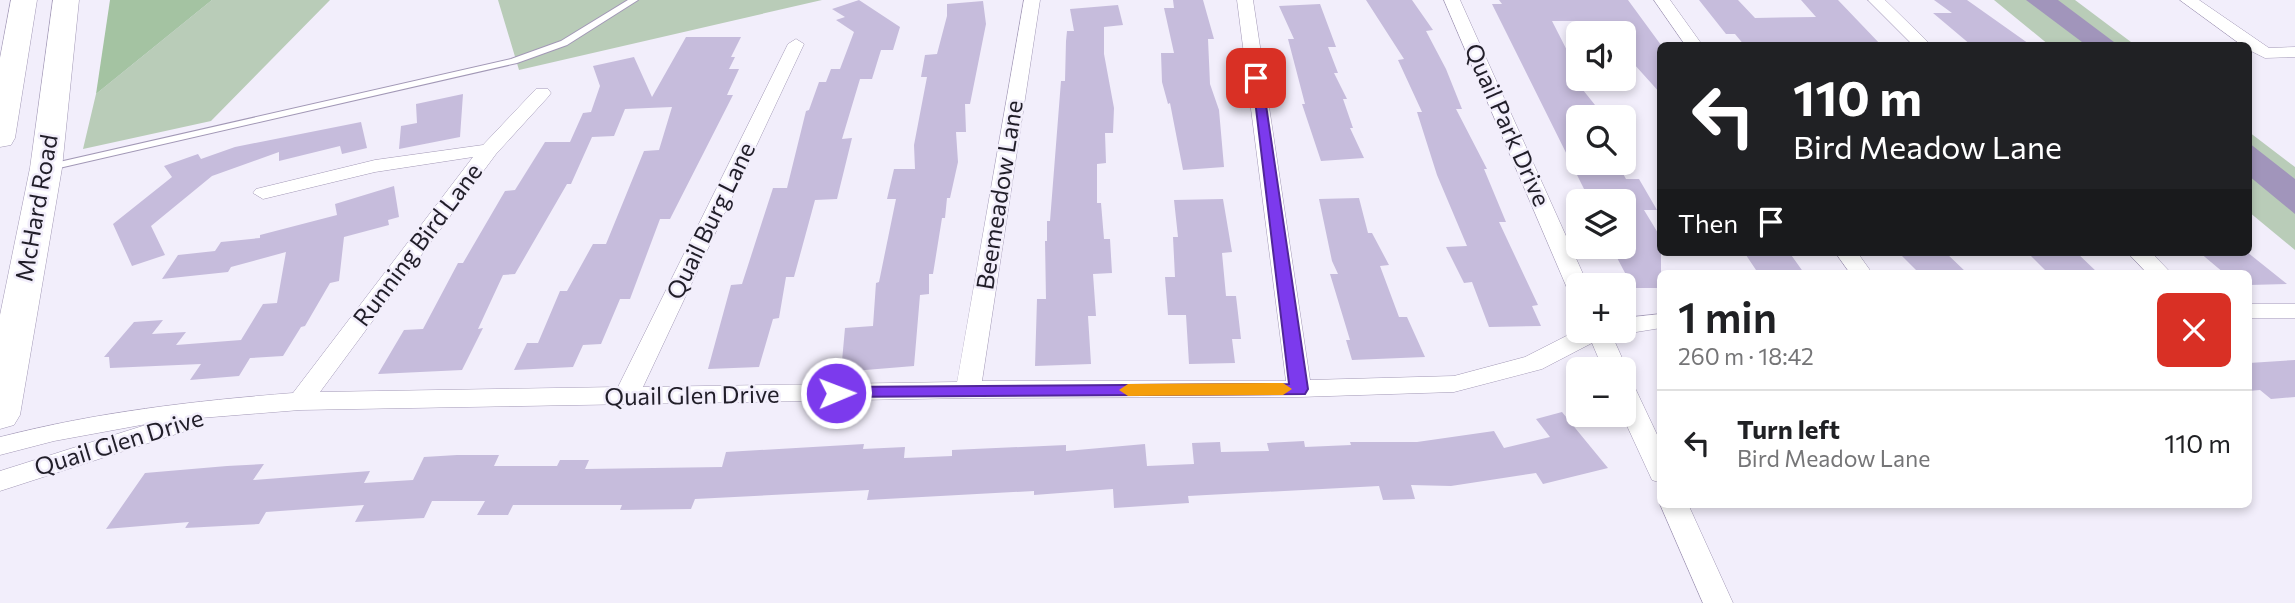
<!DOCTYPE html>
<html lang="en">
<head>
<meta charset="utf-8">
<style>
	:root { --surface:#fff; --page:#f2f2f2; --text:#202124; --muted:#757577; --line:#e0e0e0 }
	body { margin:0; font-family:Commissioner,sans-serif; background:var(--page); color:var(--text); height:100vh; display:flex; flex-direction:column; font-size:26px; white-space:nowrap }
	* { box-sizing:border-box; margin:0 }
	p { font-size:23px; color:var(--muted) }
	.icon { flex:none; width:38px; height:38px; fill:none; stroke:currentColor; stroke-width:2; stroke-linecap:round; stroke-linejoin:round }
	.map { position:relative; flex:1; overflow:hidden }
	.side { position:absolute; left:1657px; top:270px; width:595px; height:238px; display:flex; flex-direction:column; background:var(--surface); border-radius:10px; box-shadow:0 4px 10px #0003 }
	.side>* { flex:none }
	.top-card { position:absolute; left:1657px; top:42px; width:595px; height:214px; border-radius:10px; box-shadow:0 4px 10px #0003; background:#202124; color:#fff; overflow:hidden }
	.tools { position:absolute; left:1566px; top:21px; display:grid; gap:14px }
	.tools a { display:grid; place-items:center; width:70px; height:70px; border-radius:10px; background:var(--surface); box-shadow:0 4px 10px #0003; font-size:35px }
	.pin { position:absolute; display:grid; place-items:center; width:60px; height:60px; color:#fff; margin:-30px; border-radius:14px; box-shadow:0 4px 10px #0006 }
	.me { position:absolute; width:77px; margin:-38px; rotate:89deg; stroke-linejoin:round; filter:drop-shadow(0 0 5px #0008) }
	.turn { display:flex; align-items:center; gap:24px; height:147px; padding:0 21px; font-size:32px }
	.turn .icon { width:91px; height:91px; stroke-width:2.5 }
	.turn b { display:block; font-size:49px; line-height:60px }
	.then { display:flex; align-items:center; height:66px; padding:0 21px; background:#0003; gap:14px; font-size:26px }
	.round { display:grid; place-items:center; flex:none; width:74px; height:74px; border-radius:10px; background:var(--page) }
	.summary { display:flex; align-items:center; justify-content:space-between; height:119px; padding:0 21px }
	h1 { font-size:42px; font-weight:600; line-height:52px }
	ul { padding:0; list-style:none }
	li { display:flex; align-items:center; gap:21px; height:105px; padding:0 21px; border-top:2px solid var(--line) }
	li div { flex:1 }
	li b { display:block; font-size:26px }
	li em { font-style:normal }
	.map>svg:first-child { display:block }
	.green { fill:#b9ccb8 }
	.forest { fill:#a4c3a2 }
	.water { fill:#a195bb }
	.building { fill:#c6bcdc }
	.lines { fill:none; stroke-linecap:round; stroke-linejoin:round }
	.service-casing { stroke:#a298b6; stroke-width:2 }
	.minor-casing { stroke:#a298b6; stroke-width:1 }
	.primary-casing { stroke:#a298b6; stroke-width:1 }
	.service { fill:#fff; fill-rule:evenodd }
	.minor { fill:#fff; fill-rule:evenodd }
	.primary { fill:#fff; fill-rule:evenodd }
	.route { fill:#7c3aed; stroke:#51269a; stroke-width:2 }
	.slow { fill:#f59e0b }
	.labels { text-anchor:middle; stroke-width:5; stroke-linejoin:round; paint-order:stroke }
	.street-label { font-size:24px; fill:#211e29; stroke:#f2eefb }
</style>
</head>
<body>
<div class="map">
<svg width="2295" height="603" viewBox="0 0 2295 603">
	<rect width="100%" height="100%" fill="#f2eefb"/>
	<path class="green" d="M212,0H330L211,121L83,149L96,94Z
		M498,0H822L519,70Z
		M1994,0H2075L2135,45H2049Z
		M2249,132L2295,167V250L2249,212Z"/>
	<path class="forest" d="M110,0H212L96,94Z"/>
	<path class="water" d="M2026,0H2058L2118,45H2086Z
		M2249,143L2295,179V214L2249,176Z"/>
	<path class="building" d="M859,0L900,27L893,50H881L872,79H860L842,139L852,138L837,199L815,200L794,277H786L779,318L773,319L759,367L708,369L731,285L742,284L773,188H787L806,111L809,110L819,82H826L831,69H840L854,32L836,20L845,17L832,9Z
		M1173,0H1203L1214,39H1208L1210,84L1219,110L1224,167L1183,170L1170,103L1168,104L1162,82L1161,53H1174L1164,8H1174Z
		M1366,0H1412L1433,30L1426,31L1446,69L1462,109H1456L1487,169H1484L1506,222H1499L1538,305L1532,306L1541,326L1489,327L1472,282L1464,283L1446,247L1467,246L1437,175L1417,112H1422L1398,60L1404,59Z
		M1499,0H1628L1661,45V94L1624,53V33H1610L1602,21H1552L1577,70H1567L1595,105H1591L1598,117H1578V163H1617L1626,179H1639L1657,210H1644L1661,238V288H1633L1614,252H1624V201H1611L1606,193H1586L1492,4H1502Z
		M1699,0H1738L1755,18L1816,17L1801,0H1838L1882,46H1745L1735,34H1726Z
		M1934,0H1967L2032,46L1971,45L1933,13H1952Z
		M983,1L986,24L970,104H965L966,132H956L958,162L950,198H947L945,218H942L933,274H929V294L920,295L914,366L841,372L845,328L873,326L876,283L879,282L896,199H887L894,169H915L914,145L927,77H921L925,55L937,54L947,16V4Z
		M1320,4L1336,47H1328L1338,73H1334L1347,99H1343L1353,128H1350L1364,158L1321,161L1302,104H1305L1288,39H1294L1279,6Z
		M1118,5L1123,25L1104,27V54L1114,108L1113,133H1105L1106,163L1097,164V203H1101L1104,239H1110L1112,273L1093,274L1096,316H1088L1091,364L1035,366L1037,299H1046L1045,241H1047V221H1050L1061,81H1065L1066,41L1067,31H1074L1070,9Z
		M686,37H741L731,57H735L729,69H739L727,95H733L670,219H660L630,299H620L601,344L583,345L573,367L514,370L527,343H538L560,291H567L593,244H606L644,151L659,150L672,107L625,109L614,136L592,137L571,184H567L515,274L503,275L478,329L483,328L462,370L378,374L404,330L423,329L458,263H463L505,191L515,190L545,142H570L583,113L591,112L600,86L593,66L634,57L652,97Z
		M463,94L460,137L399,149L401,126L417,123L416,104Z
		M361,122L367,148L342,154L340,146L279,161V152L212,176L151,226L165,255L132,266L113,224L172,177L164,166L198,154L201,159L235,147Z
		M394,186L399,217L388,220L389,225L344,237L339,281L330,283L305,326L301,327L283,356L250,358L239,376L190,380L201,364L110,368L109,357H104L134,322L163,320L152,334L186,332L176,345L241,340L263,304L277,303L286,252L231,267L228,272L162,279L178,255L215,251L221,242L260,238V235L337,215L335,204Z
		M1359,198L1368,233H1372L1389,265L1380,266L1399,317H1407L1425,357L1352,360L1346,340H1350L1330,274H1338L1332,261L1319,199Z
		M1223,199L1232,252L1222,253L1226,296H1236L1241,339H1232L1235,363L1189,364L1186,315H1168L1165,277H1175L1173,237H1178L1174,200Z
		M1744,252H1789L1804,273H1758Z
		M1898,252H1945L1967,273H1919Z
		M2027,252H2076L2098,273H2048Z
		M2199,252H2247L2287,284L2249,285V273H2224Z
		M2295,360V397L2271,399L2260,390L2249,391V363Z
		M1562,412L1608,468L1543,484L1536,473L1451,486L1411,485L1415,499L1383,500L1379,486L1188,496L1189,503L1114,508L1113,489L1034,495V491L867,500L869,490L695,499L691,509L620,510L622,505H513L508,515H477L485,501H432L424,518L355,522L364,505L266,512L259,524L185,528L189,522L106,529L145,473L227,466L264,464L253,480L370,471L364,483L413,480L424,457L457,455H499L494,466H557L560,460H589L585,469L722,467L726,452L864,444L863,449L905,447L904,458L952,456V450L1066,445V451L1145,444L1147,466L1194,464L1192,443L1220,442L1221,452L1269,451L1267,443L1304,441L1305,447L1351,445L1350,442H1417L1494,431L1504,448L1550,437L1536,419Z"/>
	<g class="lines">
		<defs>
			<path id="service" d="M628,0H638L567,45L517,63L46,171L41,168L46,165L511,59L561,41Z"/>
			<path id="minor" d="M1024,0H1040L982,381H1286L1237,0H1253L1310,380L1454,376L1525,357L1578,330L1610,331L1627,369L1624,374V369H1603L1592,343L1542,369L1454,392L1299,397L968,398L300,410L200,418L198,427L0,491V471L152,423L54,441L0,455V437C97,412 193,401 293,393L473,157L375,172L263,199L253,193L256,189L375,160L483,145L536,89H548L551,93L548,97L496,154L320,392L618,387L788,44L796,39L804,44L643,387L957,382Z
				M1444,0H1460L1588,285H1578V295L1570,293L1567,288Z
				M1654,0H1670L1703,46H1686Z
				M1868,0H1885L1932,46H1914Z
				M2180,0H2199L2269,48L2295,47V57L2265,58L2249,50V46H2243Z
				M1835,252H1857L1872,273H1850Z
				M2127,252H2151L2171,273H2147Z
				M2249,304H2295V318H2249Z
				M1661,314V328L1624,334L1615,331H1624V318Z
				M1624,382L1633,384L1636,390L1661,443V483L1652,480L1622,415Z
				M1660,504H1688L1733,603H1703Z"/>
			<path id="primary" d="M11,0H37L15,138L11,145L0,147V58Z
				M53,0H79L62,168L20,415L14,425L0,429V315L30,168Z"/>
		</defs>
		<use href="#service" class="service-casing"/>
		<use href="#minor" class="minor-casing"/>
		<use href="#primary" class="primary-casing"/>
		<use href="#service" class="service"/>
		<use href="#minor" class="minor"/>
		<use href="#primary" class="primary"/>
	</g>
	<path class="route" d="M1252,75L1262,78L1308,389L1305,394L830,397L827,393L830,389L836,387L1289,384Z"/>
	<path class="slow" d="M1283,383L1292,389L1283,395L1128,396L1119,390L1128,384Z"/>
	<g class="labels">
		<g class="street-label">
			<text transform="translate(1507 125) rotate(66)" y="8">Quail Park Drive</text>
			<text transform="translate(1000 195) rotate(-81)" y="8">Beemeadow Lane</text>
			<text transform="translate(37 208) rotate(-80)" y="8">McHard Road</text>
			<text transform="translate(711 221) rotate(-64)" y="8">Quail Burg Lane</text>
			<text transform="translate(418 245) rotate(-53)" y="8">Running Bird Lane</text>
			<text transform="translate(692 396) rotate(-1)" y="8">Quail Glen Drive</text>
			<text transform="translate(119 443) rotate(-17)" y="8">Quail Glen Drive</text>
		</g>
	</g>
</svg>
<div class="tools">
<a><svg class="icon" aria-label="sound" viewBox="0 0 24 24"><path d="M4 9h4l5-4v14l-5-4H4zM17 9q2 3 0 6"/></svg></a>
<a><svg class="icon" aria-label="search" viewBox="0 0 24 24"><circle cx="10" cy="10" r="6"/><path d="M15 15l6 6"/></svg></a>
<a><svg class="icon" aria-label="layers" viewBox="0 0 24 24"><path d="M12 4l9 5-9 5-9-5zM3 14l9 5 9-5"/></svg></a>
<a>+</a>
<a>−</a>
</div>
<div class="pin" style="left:1256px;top:78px;background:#d93025"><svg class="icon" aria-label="arrive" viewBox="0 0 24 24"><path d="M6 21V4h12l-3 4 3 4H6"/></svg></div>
<svg class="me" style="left:836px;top:393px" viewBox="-20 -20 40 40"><circle r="17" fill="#7c3aed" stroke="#fff" stroke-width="3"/><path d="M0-11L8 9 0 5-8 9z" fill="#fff"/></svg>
<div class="top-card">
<div class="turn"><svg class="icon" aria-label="left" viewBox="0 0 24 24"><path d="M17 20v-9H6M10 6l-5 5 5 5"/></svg><div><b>110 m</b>Bird Meadow Lane</div></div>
<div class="then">Then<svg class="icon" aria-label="arrive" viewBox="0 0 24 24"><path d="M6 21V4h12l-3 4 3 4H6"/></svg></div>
</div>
<section class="side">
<div class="summary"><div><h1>1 min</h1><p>260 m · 18:42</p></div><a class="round" style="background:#d93025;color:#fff"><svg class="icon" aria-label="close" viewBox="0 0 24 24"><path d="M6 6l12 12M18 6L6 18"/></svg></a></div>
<ul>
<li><svg class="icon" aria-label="left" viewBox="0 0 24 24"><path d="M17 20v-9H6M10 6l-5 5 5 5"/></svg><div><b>Turn left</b><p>Bird Meadow Lane</p></div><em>110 m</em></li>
</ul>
</section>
</div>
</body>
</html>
